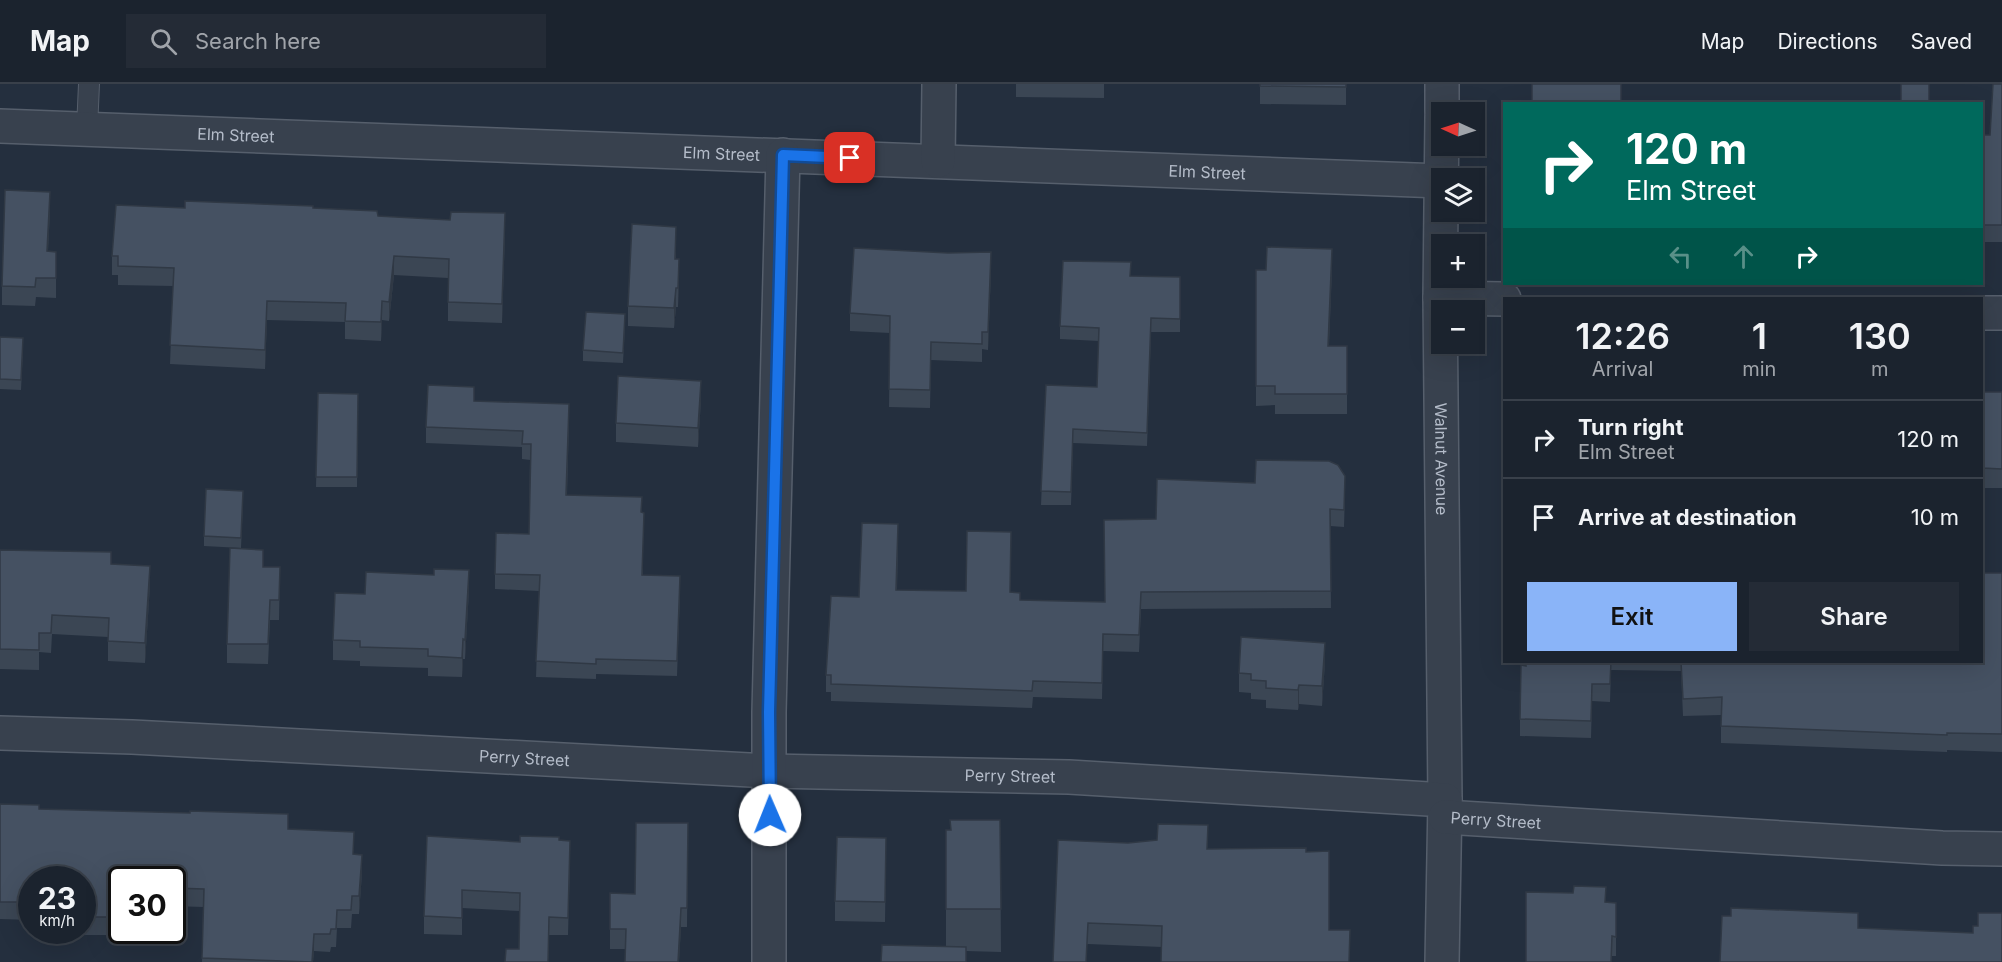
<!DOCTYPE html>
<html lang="en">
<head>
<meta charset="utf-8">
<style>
	:root { --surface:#1b232e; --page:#242b36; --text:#f1f3f6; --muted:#a0a4aa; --line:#39404a; --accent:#8ab4f8 }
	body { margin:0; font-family:Inter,sans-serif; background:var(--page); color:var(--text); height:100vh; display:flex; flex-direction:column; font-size:22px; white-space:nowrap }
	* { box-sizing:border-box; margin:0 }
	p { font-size:20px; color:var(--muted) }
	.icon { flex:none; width:33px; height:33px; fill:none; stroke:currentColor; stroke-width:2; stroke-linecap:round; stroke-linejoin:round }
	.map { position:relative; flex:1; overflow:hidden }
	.sheet { position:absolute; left:1503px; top:213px; width:480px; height:366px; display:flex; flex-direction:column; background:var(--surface); border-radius:0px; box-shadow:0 6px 24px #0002,0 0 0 2px var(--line) }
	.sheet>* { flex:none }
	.banner { position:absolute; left:1503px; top:18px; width:480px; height:183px; border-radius:0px; box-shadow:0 6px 24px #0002,0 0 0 2px var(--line); background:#00695c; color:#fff; overflow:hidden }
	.needle { width:39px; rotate:273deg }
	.controls { position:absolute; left:1431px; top:18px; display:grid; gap:12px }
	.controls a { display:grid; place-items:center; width:54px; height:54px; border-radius:0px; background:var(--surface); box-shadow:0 6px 24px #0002,0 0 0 2px var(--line); font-size:30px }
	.speed { position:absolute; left:18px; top:782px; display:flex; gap:12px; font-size:30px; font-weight:700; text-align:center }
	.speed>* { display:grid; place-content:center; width:78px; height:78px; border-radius:50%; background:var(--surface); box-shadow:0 6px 24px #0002,0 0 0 2px var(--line); line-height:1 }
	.speed small { font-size:15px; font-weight:400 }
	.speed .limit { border:3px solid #111; border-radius:9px; background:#fff; color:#111 }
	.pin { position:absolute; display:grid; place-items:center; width:51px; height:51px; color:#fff; margin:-26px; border-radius:12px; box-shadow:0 3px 9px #0006 }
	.me { position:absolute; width:66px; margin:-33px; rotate:359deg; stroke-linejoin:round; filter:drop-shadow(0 0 4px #0008) }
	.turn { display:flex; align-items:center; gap:21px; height:126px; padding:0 24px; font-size:27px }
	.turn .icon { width:78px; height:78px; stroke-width:2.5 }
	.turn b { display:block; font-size:42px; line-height:51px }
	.lanes { display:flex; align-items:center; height:57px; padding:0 24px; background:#0003; justify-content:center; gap:30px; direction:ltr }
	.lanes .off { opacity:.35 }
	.eta { display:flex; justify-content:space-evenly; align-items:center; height:102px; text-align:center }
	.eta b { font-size:36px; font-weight:600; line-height:42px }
	.primary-button { display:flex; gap:12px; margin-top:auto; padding:12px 24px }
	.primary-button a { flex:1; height:69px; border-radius:0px; background:var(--accent); color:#111; font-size:24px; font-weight:600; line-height:69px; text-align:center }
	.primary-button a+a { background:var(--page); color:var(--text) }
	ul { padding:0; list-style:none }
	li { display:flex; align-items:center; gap:18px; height:78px; padding:0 24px; border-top:2px solid var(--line) }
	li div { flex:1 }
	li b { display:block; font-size:22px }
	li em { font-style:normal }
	header { display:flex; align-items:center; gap:36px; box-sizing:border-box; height:84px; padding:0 30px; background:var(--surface); border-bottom:2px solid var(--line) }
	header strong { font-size:28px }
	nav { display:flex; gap:33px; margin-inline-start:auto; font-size:21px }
	.search { width:420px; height:54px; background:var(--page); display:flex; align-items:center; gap:15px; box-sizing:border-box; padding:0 21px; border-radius:0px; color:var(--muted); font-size:22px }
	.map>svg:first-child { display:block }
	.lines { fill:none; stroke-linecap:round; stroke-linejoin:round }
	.lane-casing { stroke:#565f6c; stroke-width:22 }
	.street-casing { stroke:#565f6c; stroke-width:36 }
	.lane { stroke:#38414e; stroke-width:20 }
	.street { stroke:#38414e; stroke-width:33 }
	.wall { fill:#3b4654 }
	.shaded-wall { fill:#303945 }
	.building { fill:#455162; stroke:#303945; stroke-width:1.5 }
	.route-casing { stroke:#114b97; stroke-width:15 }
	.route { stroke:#1a73e8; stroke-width:10 }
	.labels { text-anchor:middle; stroke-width:6; stroke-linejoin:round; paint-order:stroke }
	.street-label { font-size:16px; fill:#b4bcc9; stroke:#1d2633 }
</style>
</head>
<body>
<header>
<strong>Map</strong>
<div class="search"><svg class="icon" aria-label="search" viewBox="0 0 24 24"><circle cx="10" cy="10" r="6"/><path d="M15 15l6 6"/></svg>Search here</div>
<nav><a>Map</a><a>Directions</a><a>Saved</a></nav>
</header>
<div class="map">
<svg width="2002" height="878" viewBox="0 0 2002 878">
	<rect width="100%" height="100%" fill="#242f3e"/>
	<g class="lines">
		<defs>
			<path id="lane" d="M87,45L89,0"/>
			<g id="street">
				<path d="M1442,28V0"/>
				<path id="s1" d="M1442,33L1440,214L1445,716"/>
				<path id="s2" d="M0,42L1441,97"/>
				<path d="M938,77L939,0"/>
				<path d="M1440,214L1504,215"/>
				<path d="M1982,229H2002"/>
				<path id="s3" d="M0,649L132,653L769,687L1069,693L1445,716L1442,878"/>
				<path id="s4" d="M1445,733L1942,764L2002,765"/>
				<path d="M769,878V628L783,71"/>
			</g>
		</defs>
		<use href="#lane" class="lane-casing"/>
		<use href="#street" class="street-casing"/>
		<use href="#lane" class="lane"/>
		<use href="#street" class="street"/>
	</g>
	<path class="wall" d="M1016,0H1104V14L1016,13Z
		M1260,0H1346V21L1260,20Z
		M2002,0V158H1982V51H1990Z
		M185,124H313L505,148L502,239L448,237V194L394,191L389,237L382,236L381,257L345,255V238L267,236L265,285L170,280L173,202L118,201V191H112V172Z
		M50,127L48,167L56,188V214L36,213L35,222L2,221V202Z
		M676,162V175L679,194L678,223H676L674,244L628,242V222Z
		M1332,185L1329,262H1347V330H1275V321L1256,322V186Z
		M991,186L988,266L982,265V278L931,276L930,324L889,323L890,249L850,247V229Z
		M1131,192L1180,193V248H1151L1147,362L1073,359L1071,421H1041L1046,301L1097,303L1099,257L1060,255V242Z
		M625,240L623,279L583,277V266Z
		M0,253L23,264L21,306L0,305Z
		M1982,308H2002V404H1982Z
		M318,309L358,310L357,403H316Z
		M701,316L698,363L616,358V339Z
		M474,317L569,336L567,411L642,428L643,491L680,508L677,592L596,590V595L536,593L539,507L495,505V490L529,450L530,376L522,375V363L426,359V343Z
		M1345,409L1344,443L1330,442L1331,524L1141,525L1139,568L1103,567L1102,615L1033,613L1032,624L831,617V608H826V591L859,513L898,457L897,506L1010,508L1020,516L1104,518L1156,435Z
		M243,418L241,464L204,462V452Z
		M0,466L111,480L150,501L145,579L108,577V553L52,550L51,569L39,568V586L0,585Z
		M263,483H280L279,536H270L268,580L227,579V560Z
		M2002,489V668L1947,666V668L1721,659V631L1683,632L1681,587L1611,586L1610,618L1592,617L1591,654L1520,652V635L1526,578H1982Z
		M469,506L465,575H463L462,593L428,592V584L360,582V577L333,576V556L365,510Z
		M1325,578L1322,622L1299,620L1298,626L1266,624V616L1251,615V609L1239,608V589Z
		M0,720L39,725L288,745L353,770L362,789L359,830H352L351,844H337L336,863H331L330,868L314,867L313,878H202L203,823L172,822V795H122V846H137H130L129,851H67V846H82V795H32V836L0,835Z
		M1000,736L1001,868L966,867L946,862V746H950Z
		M688,739L687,843H681L679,878H625V865H610V809L635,810Z
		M1208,741L1162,863L1088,860L1053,878L1128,759L1157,756Z
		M559,756L570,774L568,851H549L548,878L519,865L520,827L462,824V851L424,850V832L520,758Z
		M886,773L885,838L835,837V817Z
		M1606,818L1616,819V872H1612L1611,878H1526Z"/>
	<path class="shaded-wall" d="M50,108V127L47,186V167Z
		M505,129V148L502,239V220Z
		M1332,165V185L1328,281V262Z
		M991,168V186L988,266V248Z
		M394,172V191L389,237V218Z
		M679,175V194L678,223V204Z
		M676,204V223L674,244V224Z
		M267,217V236L265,285V266Z
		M382,217V236L381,257V238Z
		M701,297V316L698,363V344Z
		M150,482V501L145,579V559Z
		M469,486V506L465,575V556Z
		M463,555V575L462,593V574Z
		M1325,559V578L1322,622V602Z
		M1299,601V620L1298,626V606Z
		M362,771V789L359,830V812Z
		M681,824V843L679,878H678Z
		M314,850V867L313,878H312Z"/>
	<path class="building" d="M1260,0H1346V3L1260,2Z
		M1532,0H1621V20H1532Z
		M1901,0H1929V20H1901Z
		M1993,0H2002V141H1982V51H1990Z
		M5,106L50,108L47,167L56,168V194H36L35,203L2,202Z
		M185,117L313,122V124L377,127L378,132L450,136L451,128L505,129L502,220L448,218L449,175L394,172L389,218L382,217L381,238L345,237L346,219L267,217L265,266L170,261L174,184L118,182V172H112L116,121L185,124Z
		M632,140L676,143L675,175H679L678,204H676L674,224L628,222Z
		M1267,163L1332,165L1328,262H1347V310H1275V302H1256V186H1266Z
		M854,164L948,169L991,168L988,248H982V260L931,258L930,306L889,305L890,232L850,229Z
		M1063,177L1131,178L1130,192L1180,193V235L1151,234L1147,349L1073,345L1071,408L1041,407L1046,301L1097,303L1099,244L1060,242Z
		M586,228L625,230L623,269L583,266Z
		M0,253L23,254L21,296L0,295Z
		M618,292L701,297L698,344L616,339Z
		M428,301L474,303V317L569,320L566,411L642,413L641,428L644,429L642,491L680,492L677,577L596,575V580L536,577L540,491L495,490L496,449L529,450L531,360H522L523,347L426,343Z
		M1982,308H2002V385L1982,384Z
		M318,309L358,310L357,393H316Z
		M1256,376L1329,377L1338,381L1345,392L1344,426L1330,425L1331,507L1141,508L1139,551L1103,550L1102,599L1033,597L1032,607L831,600V591H826L831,512L859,513L862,439L898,440L896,506L966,507L967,447L1011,448L1010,508L1020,509V516L1105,518L1104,436L1156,435L1157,395L1255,399Z
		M206,405L243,407L241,454L204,452Z
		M230,464L263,466V483H280L279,516H270L268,560H227Z
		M0,466L111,468V480L150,482L145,559L108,557L109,534L52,531L51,549H39V566L0,565Z
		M434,485L469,486L465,556L463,555L462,574L428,572V565L360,563V557L333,556L335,509L365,510L366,488L434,491Z
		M1982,489H2002V650L1947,649V651L1721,642L1722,613L1683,615L1681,578H1982Z
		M1241,553L1325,559L1322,602L1299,601L1298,606L1266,604V597L1251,596V590L1239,589Z
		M1526,578H1611L1610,600H1592L1591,637L1520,635L1521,581L1526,582Z
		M0,720L39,721V725L190,729V727L288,730V745L354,748L353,770L362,771L359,812H352L351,826H337L336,845H331L330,850H314L312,878L202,874L204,805L172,804V795H122V833H82V795H32V818H0Z
		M950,736H1000L1001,825H946V746H951Z
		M636,739H688L687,824H681L678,878H625L626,845H610V809L635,810Z
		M1158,740L1208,741L1207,765L1306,764V768L1329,767V846H1350L1349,878H1161L1162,842L1088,839L1086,878H1053L1058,756L1128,759L1157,756Z
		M427,752L520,758V752L559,753V756L570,757L568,834L549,833L548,878H505L506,865H519L520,809L462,806V834L424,832Z
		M837,753L886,754L885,818L835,817Z
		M1574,802L1606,803L1605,818L1616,819V853L1612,852L1611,878H1526V808L1573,809Z
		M1731,824L1858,829V844L1973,849V842H1978V829H2002V878H1720L1722,832H1731Z
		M882,861L966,863V878H881Z"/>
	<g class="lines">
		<defs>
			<path id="route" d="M770,731L769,628L783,71L850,74"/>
		</defs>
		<use href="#route" class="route-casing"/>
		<use href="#route" class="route"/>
	</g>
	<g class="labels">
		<g class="street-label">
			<text dy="6" stroke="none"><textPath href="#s2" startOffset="236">Elm Street</textPath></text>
			<text dy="6" stroke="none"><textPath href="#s2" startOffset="722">Elm Street</textPath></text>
			<text dy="6" stroke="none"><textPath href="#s2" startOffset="1208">Elm Street</textPath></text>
			<text dy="6" stroke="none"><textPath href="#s1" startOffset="342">Walnut Avenue</textPath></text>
			<text dy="6" stroke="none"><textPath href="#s3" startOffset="525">Perry Street</textPath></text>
			<text dy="6" stroke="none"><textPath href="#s3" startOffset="1011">Perry Street</textPath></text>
			<text dy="6" stroke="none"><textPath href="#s4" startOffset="51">Perry Street</textPath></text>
		</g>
	</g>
</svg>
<div class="controls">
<a><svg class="needle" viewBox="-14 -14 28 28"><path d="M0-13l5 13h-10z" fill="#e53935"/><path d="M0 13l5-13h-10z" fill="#a0a4aa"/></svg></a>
<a><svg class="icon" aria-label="layers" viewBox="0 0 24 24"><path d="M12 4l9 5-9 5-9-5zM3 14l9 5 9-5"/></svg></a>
<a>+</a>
<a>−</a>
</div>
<div class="speed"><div>23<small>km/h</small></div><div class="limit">30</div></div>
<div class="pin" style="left:850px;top:74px;background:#d93025"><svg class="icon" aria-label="arrive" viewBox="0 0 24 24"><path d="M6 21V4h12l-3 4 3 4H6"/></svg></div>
<svg class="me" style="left:770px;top:731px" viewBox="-20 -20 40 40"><circle r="19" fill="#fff"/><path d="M0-13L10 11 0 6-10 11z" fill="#1a73e8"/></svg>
<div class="banner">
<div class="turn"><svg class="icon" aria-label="right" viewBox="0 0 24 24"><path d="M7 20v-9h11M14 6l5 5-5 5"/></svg><div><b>120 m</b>Elm Street</div></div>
<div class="lanes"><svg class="icon off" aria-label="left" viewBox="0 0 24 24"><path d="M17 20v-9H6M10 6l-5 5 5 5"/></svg><svg class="icon off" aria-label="ahead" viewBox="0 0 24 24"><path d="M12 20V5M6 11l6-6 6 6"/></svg><svg class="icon" aria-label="right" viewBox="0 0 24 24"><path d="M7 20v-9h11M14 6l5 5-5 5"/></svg></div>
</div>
<section class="sheet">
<div class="eta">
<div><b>12:26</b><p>Arrival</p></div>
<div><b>1</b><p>min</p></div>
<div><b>130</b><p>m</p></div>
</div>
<ul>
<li><svg class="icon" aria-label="right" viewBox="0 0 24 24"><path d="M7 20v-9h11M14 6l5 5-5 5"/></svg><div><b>Turn right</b><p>Elm Street</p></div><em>120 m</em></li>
<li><svg class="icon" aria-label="arrive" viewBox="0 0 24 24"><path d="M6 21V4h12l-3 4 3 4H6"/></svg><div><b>Arrive at destination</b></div><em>10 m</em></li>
</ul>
<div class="primary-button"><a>Exit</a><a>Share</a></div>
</section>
</div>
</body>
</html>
